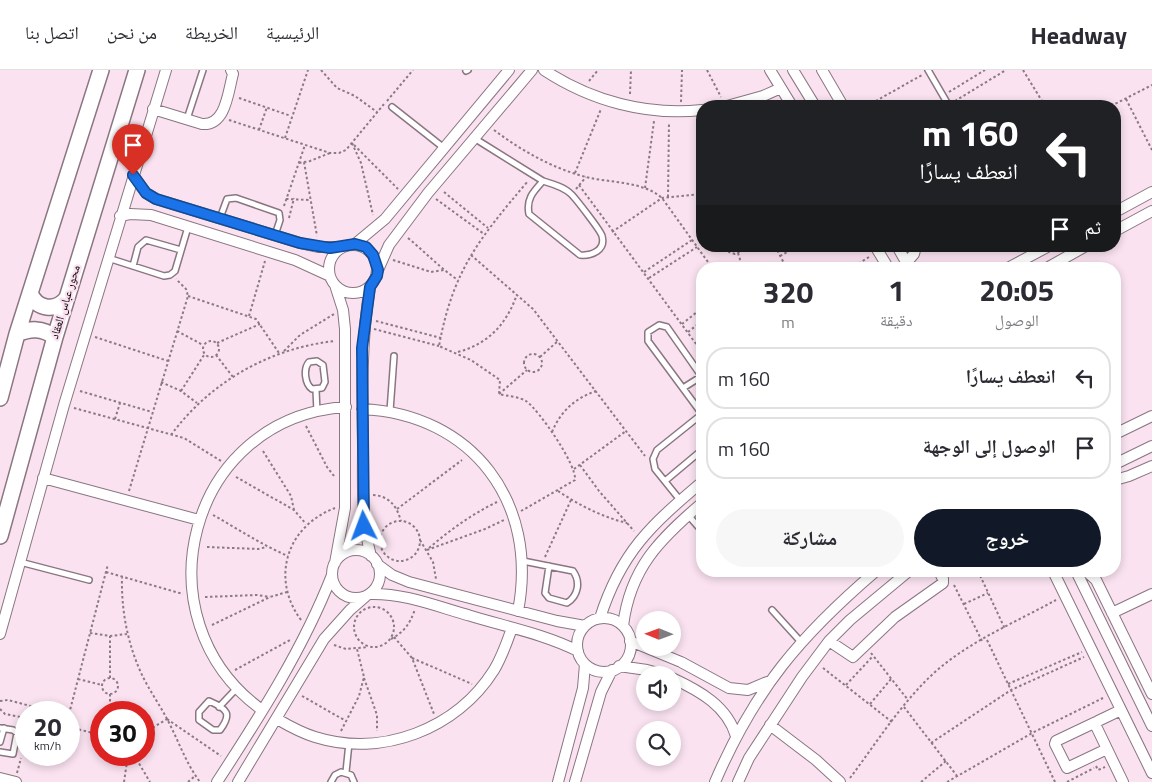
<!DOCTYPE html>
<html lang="ar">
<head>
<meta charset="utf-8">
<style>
	:root { --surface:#fff; --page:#f7f7f7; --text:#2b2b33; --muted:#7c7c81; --line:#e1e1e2; --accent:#111827 }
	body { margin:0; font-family:"Titillium Web","Noto Naskh Arabic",sans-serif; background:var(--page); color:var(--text); direction:rtl; height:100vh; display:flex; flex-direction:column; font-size:19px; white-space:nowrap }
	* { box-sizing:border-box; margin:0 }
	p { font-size:16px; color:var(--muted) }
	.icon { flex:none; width:28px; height:28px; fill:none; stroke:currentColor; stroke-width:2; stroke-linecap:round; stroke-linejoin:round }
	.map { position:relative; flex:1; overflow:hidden; direction:ltr }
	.panel { position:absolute; left:696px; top:192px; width:425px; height:315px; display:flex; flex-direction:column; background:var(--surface); border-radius:20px; box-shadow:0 2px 8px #0003; direction:rtl }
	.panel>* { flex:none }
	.guide { position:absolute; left:696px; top:30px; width:425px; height:152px; border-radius:20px; box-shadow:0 2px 8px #0003; direction:rtl; background:#202124; color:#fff; overflow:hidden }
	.needle { width:32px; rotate:271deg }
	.tools { position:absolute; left:636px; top:541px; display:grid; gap:10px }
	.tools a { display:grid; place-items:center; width:45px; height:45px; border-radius:50%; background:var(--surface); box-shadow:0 2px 8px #0003; font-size:25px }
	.speed { position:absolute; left:15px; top:631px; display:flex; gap:10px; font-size:25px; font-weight:700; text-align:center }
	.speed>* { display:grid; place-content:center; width:65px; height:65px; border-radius:50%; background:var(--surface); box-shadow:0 2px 8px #0003; line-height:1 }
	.speed small { font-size:12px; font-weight:400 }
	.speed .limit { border:8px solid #d22; background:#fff; color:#111 }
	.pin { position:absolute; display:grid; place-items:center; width:42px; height:42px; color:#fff; margin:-51px -21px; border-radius:50% 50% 50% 0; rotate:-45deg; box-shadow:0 0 5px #0007 }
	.pin .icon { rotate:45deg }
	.me { position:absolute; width:55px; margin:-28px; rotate:357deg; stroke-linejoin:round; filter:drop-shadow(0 0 4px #0008) }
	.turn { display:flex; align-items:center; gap:18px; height:105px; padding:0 20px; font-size:22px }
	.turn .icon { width:65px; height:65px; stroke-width:2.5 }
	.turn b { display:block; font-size:35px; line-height:42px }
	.then { display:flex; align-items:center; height:48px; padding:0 20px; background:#0003; gap:10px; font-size:19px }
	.eta { display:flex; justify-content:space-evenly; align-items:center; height:85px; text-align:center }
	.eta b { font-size:30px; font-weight:700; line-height:35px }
	.button { display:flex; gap:10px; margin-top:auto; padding:10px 20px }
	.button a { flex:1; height:58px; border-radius:30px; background:var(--accent); color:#fff; font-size:20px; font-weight:700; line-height:58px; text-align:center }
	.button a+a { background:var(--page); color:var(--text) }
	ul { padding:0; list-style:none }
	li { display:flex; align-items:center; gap:15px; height:62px; margin:0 10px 8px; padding:0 10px; border:2px solid var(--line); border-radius:20px }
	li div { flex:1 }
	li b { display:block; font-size:19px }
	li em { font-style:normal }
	header { display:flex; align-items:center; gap:30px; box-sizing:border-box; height:70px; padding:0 25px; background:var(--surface); border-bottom:1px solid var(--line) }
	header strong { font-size:24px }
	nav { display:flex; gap:28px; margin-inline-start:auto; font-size:18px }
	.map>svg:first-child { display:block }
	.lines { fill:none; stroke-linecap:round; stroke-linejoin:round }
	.lane-casing { stroke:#8a7681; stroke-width:8 }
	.street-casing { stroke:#8a7681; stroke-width:12 }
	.primary-casing { stroke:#8a7681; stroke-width:18 }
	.path { stroke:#8a7a83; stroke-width:2; stroke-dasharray:2.5 2.5; stroke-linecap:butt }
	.lane { stroke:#fff; stroke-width:5 }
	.street { stroke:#fff; stroke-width:10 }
	.primary { stroke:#fff; stroke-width:15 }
	.route-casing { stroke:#114b97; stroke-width:12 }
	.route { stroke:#1a73e8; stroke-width:9 }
	.labels { text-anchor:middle; stroke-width:4.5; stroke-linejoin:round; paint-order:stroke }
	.street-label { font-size:12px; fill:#10090d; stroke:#fae2f0 }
</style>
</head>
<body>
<header>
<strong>Headway</strong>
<nav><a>الرئيسية</a><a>الخريطة</a><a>من نحن</a><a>اتصل بنا</a></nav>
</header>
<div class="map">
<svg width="1152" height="712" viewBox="0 0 1152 712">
	<rect width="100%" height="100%" fill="#fae2f0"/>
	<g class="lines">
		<defs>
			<path id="lane" d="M928,0L949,36
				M466,1L468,0
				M392,37L444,78
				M187,49L203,0
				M474,68L543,111
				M543,111C553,114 564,117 571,124C576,129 601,161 602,166C606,180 592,186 580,185L529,144C526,129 533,122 543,111Z
				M220,148L227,129L236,128L279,143L280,150L275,165
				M108,188L164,206L170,205L175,201L188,157
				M133,196L138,177L146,170L181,180
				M317,291L323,295L325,312L322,318L312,319C305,314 303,299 309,292Z
				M683,318L702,306
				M316,320L317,342
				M390,341L394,286
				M702,344L648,271V262L659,255L667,257L702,307
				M665,411L702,380
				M680,430L655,399L653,389L657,380L702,344
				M688,445L702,461
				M523,491L573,501C581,512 578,526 567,533L549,528L545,523L549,496
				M20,492L89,510
				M772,540L801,572
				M209,631C228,639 232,644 220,660H213L199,650V642Z
				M219,637L237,618
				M0,658L13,660L17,663L13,684L0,682
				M0,672L4,658
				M346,702L349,673
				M331,712L335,705L341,702L351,705L354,712"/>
			<path id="street" d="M544,0C591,31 647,46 702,40
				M770,0L792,36
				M793,0L815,36
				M822,0L843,36
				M727,36L763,26L781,18
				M153,39L202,54C226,56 228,22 233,4L231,0
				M133,105L146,123L156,129L300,173L318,177H342
				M1115,142L1152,122
				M120,146L130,144L151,145L295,190L330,206
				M1115,161L1152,141
				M355,174L385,149L509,0
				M329 199a24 24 0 1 1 48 0a24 24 0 1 1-48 0Z
				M875,176L889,199
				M897,176L910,199
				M907,192L914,184L916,176
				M1006,199L1049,176
				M1045,199L1086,176
				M378,200L389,175L428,123L532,0
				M370,217C361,270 362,323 363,376C363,414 361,450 371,486
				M362,339C473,344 539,433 518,541
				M1115,364L1152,346
				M1115,394L1152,376
				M43,408L199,450
				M1115,410L1129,406L1152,396
				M332 504a24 24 0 1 1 48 0a24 24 0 1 1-48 0Z
				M335,493L345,438V259L343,240L335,215
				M377,494L392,505L409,512L557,551L585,556
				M1053,501L1152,703
				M1076,501L1152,656
				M1086,501L1096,510L1152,624
				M370,524C405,523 438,537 471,546C507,557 544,564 578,581
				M1112,543L1152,524
				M600,548C621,482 651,455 702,412
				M577 575a27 27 0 1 1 54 0a27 27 0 1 1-54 0Z
				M623,556C630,498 660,469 702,433
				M0,564L64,335L166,0
				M630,571L681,592L729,618L748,620L767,612
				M829,571L853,587L895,547L943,513V509L939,501
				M619,596L647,600L665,605
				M672,608C700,621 727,636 736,666
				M262,640C136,549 188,347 346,337
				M1121,640L1098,651L1095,654L1123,712
				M277,649C289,656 302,663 315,667C382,688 457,659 494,600C502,587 507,572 512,558
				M1096,652L1056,671L1055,674L1067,698L1107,679
				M770,655L816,690L840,712
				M0,708L16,712
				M217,712C260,646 303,579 332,505
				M238,712L324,569L350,540L365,527
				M558,712L583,618L585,594
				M575,712L601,622L612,600
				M715,712C755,619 800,566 876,501
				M738,712L749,688L802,607L829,571L850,550L909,501"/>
			<path id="primary" d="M30,223C37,240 56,242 67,228
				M17,264C31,258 42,258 55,267
				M0,328L17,264L101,0
				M0,466L55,267L137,0"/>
		</defs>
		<use href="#lane" class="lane-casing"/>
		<use href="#street" class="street-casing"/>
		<use href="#primary" class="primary-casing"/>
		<path class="path" d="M321,0L337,18L355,26L377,42
			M707,0L721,27
			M1023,0L1045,36
			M589,11L598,0
			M949,22L985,0
			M630,24L631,0
			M239,28L291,46
			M1126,29L1152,80
			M387,31L413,0
			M955,31L1006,0
			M681,32L682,0
			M867,36L922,5
			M1111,36L1152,15
			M229,50L330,83H339L346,80L384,34
			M259,60L267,37
			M494,60C522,81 552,98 586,107C610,113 643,111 662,128L713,199
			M285,68L308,0
			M352,73L361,93L373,145
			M354,75L398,119
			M304,92L317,166
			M299,93L310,91L330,83
			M575,103L601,39
			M579,115L702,282
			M645,118L654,51
			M576,119L586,107
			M444,122L488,158
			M668,127L669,52
			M286,129L310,130
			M436,129L484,164
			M284,136L305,75
			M289,148L294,128
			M612,162L662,128L702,124
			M408,168C425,182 440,198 458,210
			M728,176L729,182L735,184L741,181L743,176
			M767,176L776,178L779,176
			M775,176L787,199
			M738,183L743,199
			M471,185L533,239L645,386
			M780,186L798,176
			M393,190L431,202L444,200
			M850,199L869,187
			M644,202L692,170
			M649,208L697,177
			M188,226L256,249L279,283
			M249,246L265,191
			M376,251L441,268
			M682,254L702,238
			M374,259L439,276
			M177,261L203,275
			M688,262L702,251
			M95,267L168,291
			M203 279a8 8 0 1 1 16 0a8 8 0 1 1-16 0Z
			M217,273L260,254
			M284,281L300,265L334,244
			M458,282C488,274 507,254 517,224
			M524 293a9 9 0 1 1 18 0a9 9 0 1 1-18 0Z
			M216,285L233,307
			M540,287L558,271
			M161,312L181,321L197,333
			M80,321L152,342
			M181,321L204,285
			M499,324L527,300
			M74,338L184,368L221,391
			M115,349L120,333
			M306,356L327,397L334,406
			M552,362C561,341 574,329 596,321
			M171,365C210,312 270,278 335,271
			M263,381L291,426L294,440
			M580,395L599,421L634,461
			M574,399L626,361
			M236,407L294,440L306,454
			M129,421L188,226L186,219L176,209
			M558,421C579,435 602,447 627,453
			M373,425C390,426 397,437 401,451
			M397,439L462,390
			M521,441L575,410C577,395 539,340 526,331C520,327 507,326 499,324L500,310L471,290L439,276C453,200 479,169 528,111
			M213,445C238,459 262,475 288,486
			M380 471a20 20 0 1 1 40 0a20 20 0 1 1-40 0Z
			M420,470L433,492L436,509
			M207,477L258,479L267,477
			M429,478C450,460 472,444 497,432
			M427,480L485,459L504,450
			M545,487L571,430
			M978,501L1005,559
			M106,502L183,524
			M122,506C121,541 128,576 143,607C150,621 159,634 166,647C178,669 185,692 200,712
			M954,515L982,571
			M205,527L257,525L270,527
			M964,534L988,523
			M354 557a20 20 0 1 1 40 0a20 20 0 1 1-40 0Z
			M301,550C270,508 287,456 335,438
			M212,555L270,527L287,522
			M90,563L110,566L127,564
			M394,567L412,588L434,644
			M391,569C404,562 410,554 415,539
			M987,570L1055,712
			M334,575L346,579L368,577
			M871,583L908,630
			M412,588L472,614
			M823,598L892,652
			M235,600L290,570
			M110,608V566
			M364,608L377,645V661
			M102 616a8 8 0 1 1 16 0a8 8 0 1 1-16 0Z
			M78,609L102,615
			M1008,614L1082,582
			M846,615L873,586
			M110,624V642
			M302,626L346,651
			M0,631L8,630L53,642
			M870,634L891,609
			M904,637L957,706
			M0,639L5,644L26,648
			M69,644L108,494
			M167,649L221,686
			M69,657L101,665
			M341,661L359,626L364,607L357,579
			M144,663L167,649
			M931,673L1011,620L1084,587
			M134,685L150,712
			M1096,696L1098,700L1105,697
			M17,703L21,688
			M850,708C877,672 902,632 935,602C970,571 1016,552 1056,530
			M124,712L128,685
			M188,712L195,706
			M921,712L946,691
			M947,712L1032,663L1103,628
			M1067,712L1094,698"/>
		<use href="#lane" class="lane"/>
		<use href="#street" class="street"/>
		<use href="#primary" class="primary"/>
	</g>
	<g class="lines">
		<defs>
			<path id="route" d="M133,105L146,123L156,129L300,173L330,178L355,174L366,177L373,185L378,200L377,206L370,217L362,278L364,456"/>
		</defs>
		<use href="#route" class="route-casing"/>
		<use href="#route" class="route"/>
	</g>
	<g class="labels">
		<g class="street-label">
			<text transform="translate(65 232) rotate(-73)" y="4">محور عباس العقاد</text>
		</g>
	</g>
</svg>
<div class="tools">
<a><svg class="needle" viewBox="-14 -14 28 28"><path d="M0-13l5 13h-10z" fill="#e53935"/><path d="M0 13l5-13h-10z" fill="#7c7c81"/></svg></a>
<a><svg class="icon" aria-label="sound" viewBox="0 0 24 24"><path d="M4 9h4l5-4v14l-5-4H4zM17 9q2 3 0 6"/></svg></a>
<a><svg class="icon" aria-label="search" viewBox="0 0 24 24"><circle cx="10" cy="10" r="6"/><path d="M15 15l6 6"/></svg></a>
</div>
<div class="speed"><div>20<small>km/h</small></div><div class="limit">30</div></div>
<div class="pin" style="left:133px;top:105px;background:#d93025"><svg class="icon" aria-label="arrive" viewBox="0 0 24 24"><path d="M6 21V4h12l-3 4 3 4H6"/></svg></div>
<svg class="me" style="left:364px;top:456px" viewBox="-20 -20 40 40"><path d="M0-17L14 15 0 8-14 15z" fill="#1a73e8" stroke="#fff" stroke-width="4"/></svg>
<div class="guide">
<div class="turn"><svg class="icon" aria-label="left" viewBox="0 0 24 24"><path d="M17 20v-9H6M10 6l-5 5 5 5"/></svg><div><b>160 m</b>انعطف يسارًا</div></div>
<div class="then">ثم<svg class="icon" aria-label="arrive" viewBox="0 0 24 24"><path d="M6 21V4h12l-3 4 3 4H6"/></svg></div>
</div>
<section class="panel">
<div class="eta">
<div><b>20:05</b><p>الوصول</p></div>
<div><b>1</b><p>دقيقة</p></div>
<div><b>320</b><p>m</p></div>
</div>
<ul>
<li><svg class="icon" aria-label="left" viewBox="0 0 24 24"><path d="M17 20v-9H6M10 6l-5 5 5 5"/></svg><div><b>انعطف يسارًا</b></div><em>160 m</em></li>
<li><svg class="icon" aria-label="arrive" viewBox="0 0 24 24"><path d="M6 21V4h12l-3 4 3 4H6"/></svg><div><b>الوصول إلى الوجهة</b></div><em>160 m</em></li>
</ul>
<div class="button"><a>خروج</a><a>مشاركة</a></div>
</section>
</div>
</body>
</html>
